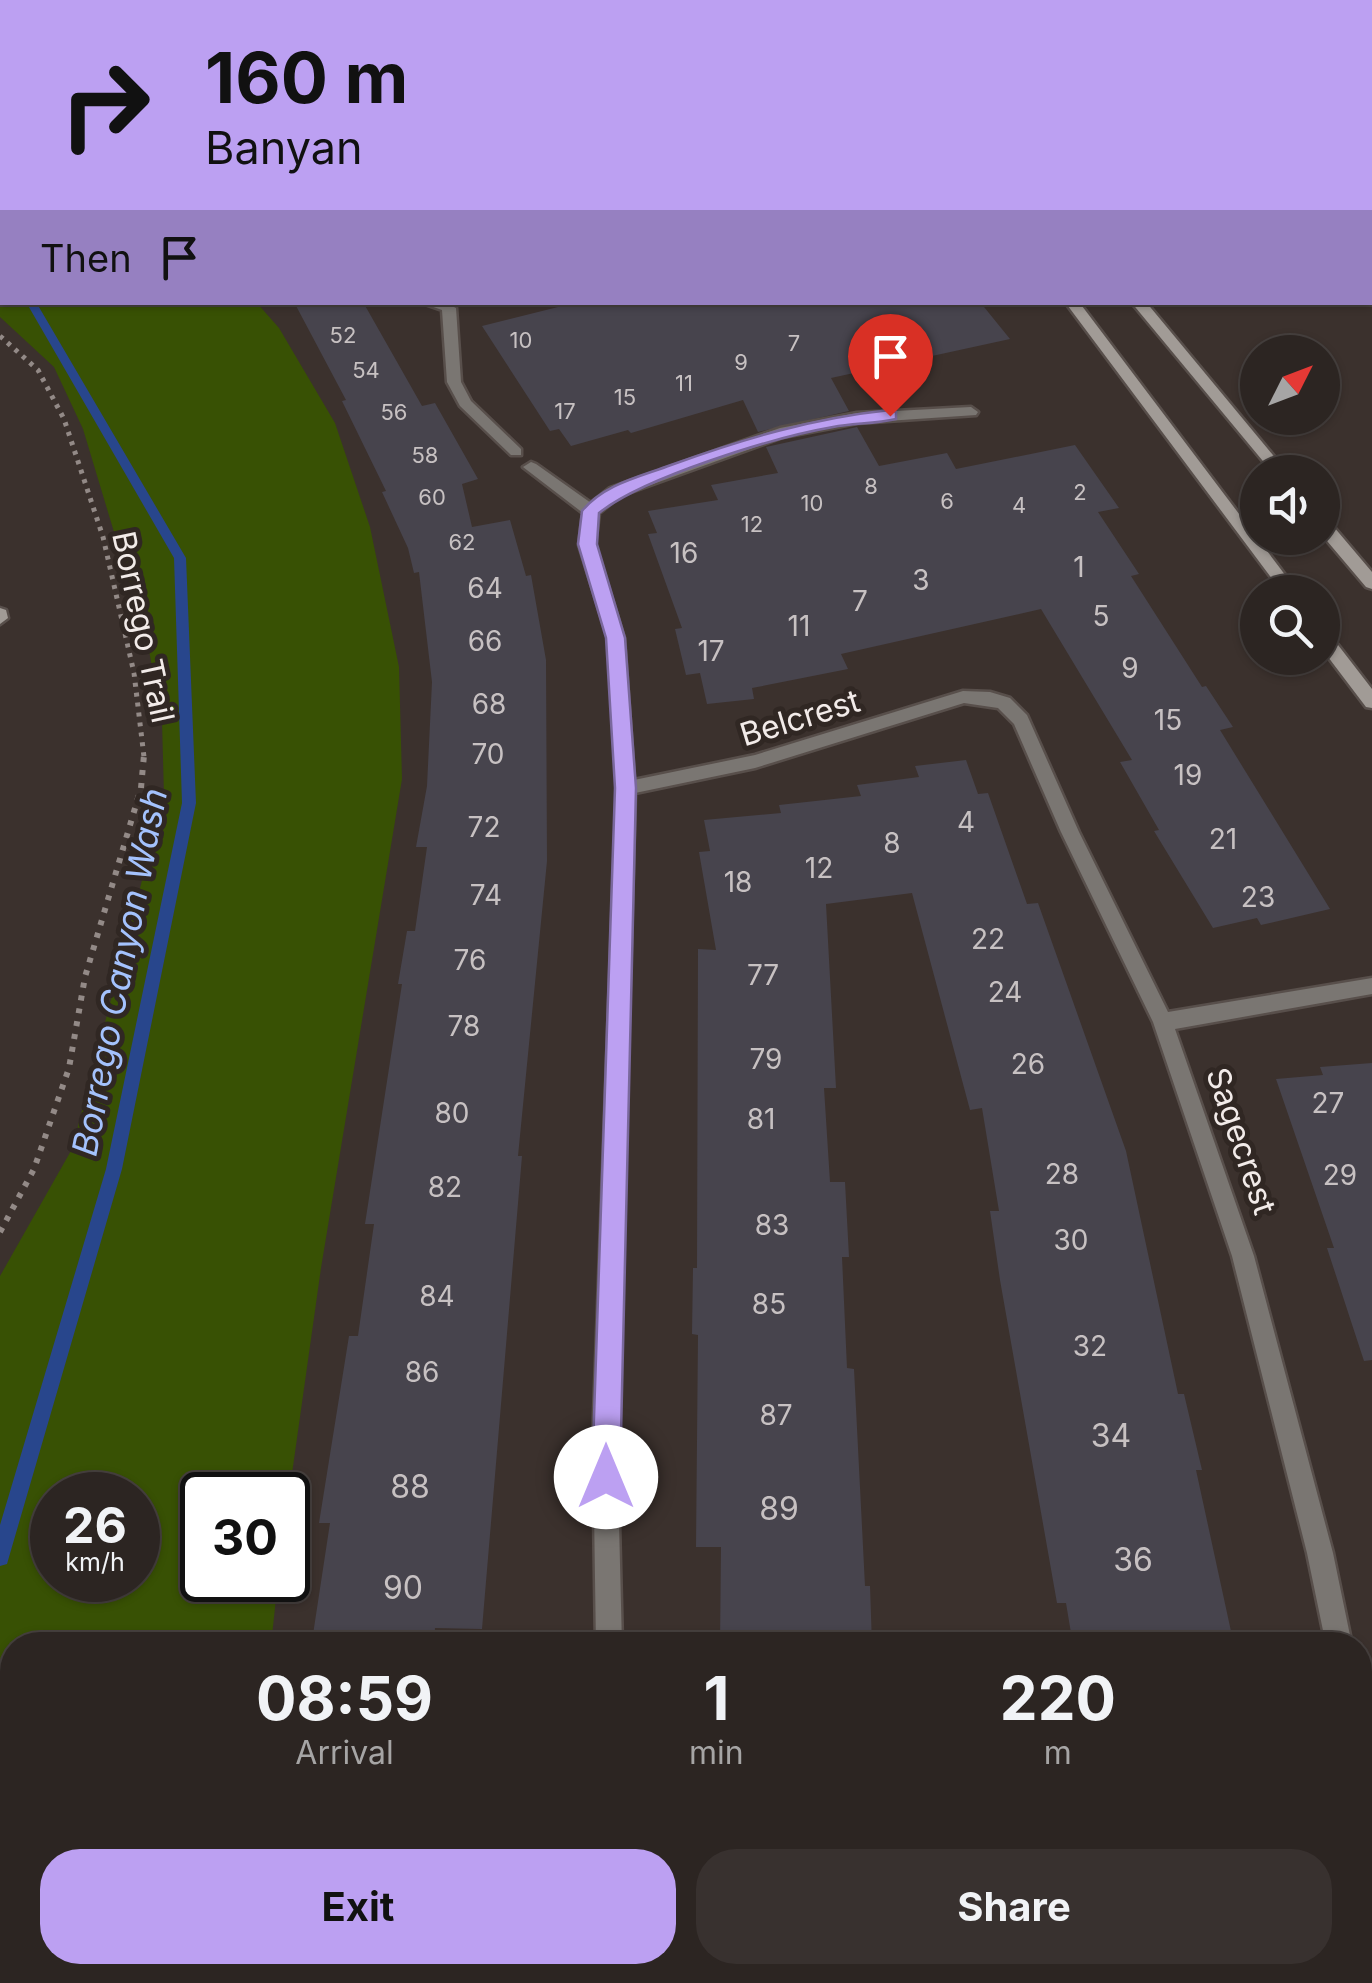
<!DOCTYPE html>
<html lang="en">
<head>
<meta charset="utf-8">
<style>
	:root { --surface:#2c2522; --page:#38312f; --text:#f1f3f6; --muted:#a6a5a5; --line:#484240; --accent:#bca0f2 }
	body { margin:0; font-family:Inter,sans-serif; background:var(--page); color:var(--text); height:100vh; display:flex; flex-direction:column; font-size:38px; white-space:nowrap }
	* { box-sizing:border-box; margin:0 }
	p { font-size:32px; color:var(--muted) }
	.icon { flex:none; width:55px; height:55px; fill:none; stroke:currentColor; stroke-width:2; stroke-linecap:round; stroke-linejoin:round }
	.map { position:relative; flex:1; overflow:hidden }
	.side { position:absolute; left:0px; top:1632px; width:1372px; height:352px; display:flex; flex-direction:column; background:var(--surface); border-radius:40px 40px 0 0; box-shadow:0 2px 8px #0004,0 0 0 2px var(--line) }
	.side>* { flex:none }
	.guide { position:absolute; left:0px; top:0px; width:1372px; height:305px; box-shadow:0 2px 8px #0004,0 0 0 2px var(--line); background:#bca0f2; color:#111; overflow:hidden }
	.needle { width:65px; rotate:48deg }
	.fabs { position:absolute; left:1240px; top:335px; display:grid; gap:20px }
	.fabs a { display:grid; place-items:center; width:100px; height:100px; border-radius:50%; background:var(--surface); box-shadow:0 2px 8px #0004,0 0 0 2px var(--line); font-size:50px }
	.speed { position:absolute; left:30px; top:1472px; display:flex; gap:20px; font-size:50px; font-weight:700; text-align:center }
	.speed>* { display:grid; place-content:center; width:130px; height:130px; border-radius:50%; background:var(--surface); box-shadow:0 2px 8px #0004,0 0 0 2px var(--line); line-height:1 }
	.speed small { font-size:25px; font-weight:400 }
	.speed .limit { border:5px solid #111; border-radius:15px; background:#fff; color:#111 }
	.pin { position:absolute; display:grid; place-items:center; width:85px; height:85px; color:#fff; margin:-102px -42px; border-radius:50% 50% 50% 0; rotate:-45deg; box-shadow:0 0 10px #0007 }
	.pin .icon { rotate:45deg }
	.me { position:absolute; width:110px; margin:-55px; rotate:0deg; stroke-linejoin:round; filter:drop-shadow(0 0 8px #0008) }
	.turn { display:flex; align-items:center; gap:35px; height:210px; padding:0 40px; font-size:45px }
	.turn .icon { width:130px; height:130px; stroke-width:2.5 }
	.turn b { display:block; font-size:70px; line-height:85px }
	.then { display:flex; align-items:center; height:95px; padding:0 40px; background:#0003; gap:20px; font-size:38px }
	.eta { display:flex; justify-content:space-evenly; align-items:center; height:170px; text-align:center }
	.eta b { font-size:60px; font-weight:700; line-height:70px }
	.cta { display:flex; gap:20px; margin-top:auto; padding:20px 40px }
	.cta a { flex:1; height:115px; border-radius:40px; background:var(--accent); color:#111; font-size:40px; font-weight:700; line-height:115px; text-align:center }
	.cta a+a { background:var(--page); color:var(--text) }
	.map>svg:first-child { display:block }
	.green { fill:#385104; fill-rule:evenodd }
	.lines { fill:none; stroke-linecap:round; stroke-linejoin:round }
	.stream { fill:#28468c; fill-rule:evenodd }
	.building { fill:#47444d }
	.street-casing { stroke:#584f4b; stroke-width:5 }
	.secondary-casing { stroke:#584f4b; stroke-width:5 }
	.path-far1 { stroke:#938a87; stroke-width:5; stroke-dasharray:4 6; stroke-linecap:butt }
	.path { stroke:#938a87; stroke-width:6; stroke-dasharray:5 8; stroke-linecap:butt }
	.street { fill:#7a7672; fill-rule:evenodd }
	.secondary { fill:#a19b96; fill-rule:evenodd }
	.route { fill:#bca0f2; stroke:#7a689d; stroke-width:2.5 }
	.labels { text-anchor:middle; stroke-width:10; stroke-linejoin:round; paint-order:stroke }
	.far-number-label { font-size:22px; fill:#c7c1c2 }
	.number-label { font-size:28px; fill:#c7c1c2 }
	.street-label { font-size:32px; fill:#f2ebe9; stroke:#302723 }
	.near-number-label { font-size:32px; fill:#c7c1c2 }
	.water-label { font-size:35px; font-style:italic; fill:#a4c2fd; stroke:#302723 }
</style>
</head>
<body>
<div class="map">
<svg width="1372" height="1983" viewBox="0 0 1372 1983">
	<rect width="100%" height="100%" fill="#3b312d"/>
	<path class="green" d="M0,110L2,302L257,303L279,328L335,423L370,527L399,667L402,779L321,1268L288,1502V1495H202V1580H278L271,1645H12V1972L235,1973L234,1983H0V1276L72,1149L164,796L162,721L148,645L83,429L54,367L0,317ZM52,1495H138V1580H52Z"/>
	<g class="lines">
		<path class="stream" d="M0,277L2,278V285H0Z
			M26,302H36L186,558L196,803L122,1169L9,1557L7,1564L0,1566V1525L106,1169L182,803L174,558Z"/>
	</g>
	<path class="building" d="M294,302H363L422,406L435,403L478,479L462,484L472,527L510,520L526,576L531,575L546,660L547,861L518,1156H522L482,1629L435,1628L434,1645L312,1641L330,1523H319L349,1336H358L374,1224H365L402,984H398L407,931H415L427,847H416L427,786L432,682L419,572L414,573L408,548L382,492L386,491L342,401L346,400Z
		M578,302H980L1010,339L831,378L849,411L758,432L743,400L631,433L628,430L571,446L559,429L550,431L482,326Z
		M857,427L879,466L947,453L956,469L1075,445L1119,508L1098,512L1139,574L1131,576L1202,687L1206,686L1233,727L1220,730L1330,909L1261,925L1257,918L1213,928L1154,831L1159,830L1120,762L1132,760L1041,609L841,654L848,669L752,688L754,699L707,704L700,673L686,675L675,629L682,628L648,534L657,533L648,511L718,500L711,485L778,473L766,447Z
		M966,760L978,794L988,793L1027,904L1038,903L1126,1151L1178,1394H1184L1202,1470H1196L1234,1645H1073L1066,1603H1057L1000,1280L990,1211H999L982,1108L970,1110L912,893L826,904L836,1088H824L830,1182H845L849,1257H842L847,1368L854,1369L865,1586H870L872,1645H720L721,1547H696L698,1335L692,1334L693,1268H697L698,949L716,950L699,852L710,851L704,820L781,813L779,805L861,796L857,785L919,777L915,766Z
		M1372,1063V1360L1364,1361L1327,1248H1334L1276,1079L1323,1075L1320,1067Z"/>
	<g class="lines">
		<defs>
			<path id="street" d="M1181,0H1194L1196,2H1183Z
				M0,24H2V31H0Z
				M1370,94H1372V102H1370Z
				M419,302H444L456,308L461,382L471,401L521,449V455H511L460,406L447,382L442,310Z
				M971,407L978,412L976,415L857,423L783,437L620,496L599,513L595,545L624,638L634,780L755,755L963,691L990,692L1010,698L1027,715L1079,832L1168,1012L1372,978V994L1175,1029L1254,1256L1333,1553L1352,1645H1326L1307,1553L1232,1256L1153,1022L1061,832L1014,724L998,708L964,703L755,768L635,793L617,1443L622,1645H596L593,1443L617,788L608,638L579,545L583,513L523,467L531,462L536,464L591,503L610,488L780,428L857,413Z
				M1360,1733L1369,1737L1372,1743V1817L1362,1813L1360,1807Z
				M803,1972H847L851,1983H808Z"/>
			<path id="secondary" d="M831,0H843L845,2H833Z
				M886,0H898L900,2H888Z
				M1065,302H1079L1298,592H1282Z
				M1131,302H1146L1287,472H1272Z
				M1322,519L1328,520L1372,572V589L1366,587L1322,535Z
				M0,608L6,610L8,618L0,624Z
				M1322,630L1328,632L1372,689V708L1366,707L1322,649Z"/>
		</defs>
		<use href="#street" class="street-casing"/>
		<use href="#secondary" class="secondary-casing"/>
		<path class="path-far1" d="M0,336L38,370L64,419L103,537L134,673L144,757"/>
		<path class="path" d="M0,1232L34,1169L69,1068L85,977L141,788L144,755"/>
		<use href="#street" class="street"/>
		<use href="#secondary" class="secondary"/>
	</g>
	<path class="route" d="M890,410L896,412V419C875,424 854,423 833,427C775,437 644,477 599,513L597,544L625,638L636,788L620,1477L616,1487L606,1491L596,1487L592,1477L615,788L606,638L578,544L582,511C604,484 639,477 671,465C743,439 813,418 890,410Z"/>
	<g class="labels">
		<g class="far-number-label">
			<text x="343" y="343">52</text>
			<text x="521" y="348">10</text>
			<text x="794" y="351">7</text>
			<text x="741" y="370">9</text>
			<text x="366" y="378">54</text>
			<text x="684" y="391">11</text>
			<text x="625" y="405">15</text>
			<text x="565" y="419">17</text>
			<text x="394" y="420">56</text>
			<text x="425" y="463">58</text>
			<text x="871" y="494">8</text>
			<text x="1080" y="500">2</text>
			<text x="432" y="505">60</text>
			<text x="947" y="509">6</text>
			<text x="812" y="511">10</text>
			<text x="1019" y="513">4</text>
			<text x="752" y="532">12</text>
			<text x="462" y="550">62</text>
		</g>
		<g class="number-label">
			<text x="684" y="563">16</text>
			<text x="1079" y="577">1</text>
			<text x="921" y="590">3</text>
			<text x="485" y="598">64</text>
			<text x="860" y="611">7</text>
			<text x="1101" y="626">5</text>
			<text x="799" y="636">11</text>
			<text x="485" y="651">66</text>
			<text x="711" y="661">17</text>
			<text x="1130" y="678">9</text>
			<text x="489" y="714">68</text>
			<text x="1168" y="730">15</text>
			<text x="488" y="764">70</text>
			<text x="1188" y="785">19</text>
			<text x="966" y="832">4</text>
			<text x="484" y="837">72</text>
			<text x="1223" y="849">21</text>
			<text x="892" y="853">8</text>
			<text x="819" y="878">12</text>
			<text x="738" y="892">18</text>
			<text x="486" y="905">74</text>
			<text x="1258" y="907">23</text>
			<text x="988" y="949">22</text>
			<text x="470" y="970">76</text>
			<text x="763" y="985">77</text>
			<text x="1005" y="1002">24</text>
			<text x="464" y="1036">78</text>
			<text x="766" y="1069">79</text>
			<text x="1028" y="1074">26</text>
			<text x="1328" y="1113">27</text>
			<text x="452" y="1123">80</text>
			<text x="761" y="1129">81</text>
			<text x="1062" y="1184">28</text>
			<text x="1340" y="1185">29</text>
			<text x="445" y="1197">82</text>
			<text x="772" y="1235">83</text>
			<text x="1071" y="1250">30</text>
			<text x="437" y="1306">84</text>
			<text x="769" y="1314">85</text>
			<text x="1090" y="1356">32</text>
			<text x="422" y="1382">86</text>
			<text x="776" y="1425">87</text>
		</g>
		<g class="street-label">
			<text transform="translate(143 627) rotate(78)" y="11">Borrego Trail</text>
			<text transform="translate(800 718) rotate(-17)" y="11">Belcrest</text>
			<text transform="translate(1241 1141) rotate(71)" y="11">Sagecrest</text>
		</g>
		<g class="near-number-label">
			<text x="1111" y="1447">34</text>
			<text x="410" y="1498">88</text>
			<text x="779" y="1520">89</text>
			<text x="1133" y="1571">36</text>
			<text x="403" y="1599">90</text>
		</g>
		<g class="water-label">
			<text transform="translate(120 972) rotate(-79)" y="12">Borrego Canyon Wash</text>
		</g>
	</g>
</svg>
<div class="fabs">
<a><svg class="needle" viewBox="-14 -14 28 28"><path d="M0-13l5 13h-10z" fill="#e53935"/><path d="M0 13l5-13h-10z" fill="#a6a5a5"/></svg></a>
<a><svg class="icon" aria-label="sound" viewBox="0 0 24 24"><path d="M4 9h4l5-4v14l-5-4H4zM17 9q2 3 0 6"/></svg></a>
<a><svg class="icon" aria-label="search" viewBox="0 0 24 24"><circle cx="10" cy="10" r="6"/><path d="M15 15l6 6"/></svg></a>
</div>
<div class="speed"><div>26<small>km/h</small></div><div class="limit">30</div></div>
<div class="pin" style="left:890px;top:416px;background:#d93025"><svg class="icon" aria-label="arrive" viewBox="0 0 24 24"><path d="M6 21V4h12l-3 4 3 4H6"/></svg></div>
<svg class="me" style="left:606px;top:1477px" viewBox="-20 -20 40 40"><circle r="19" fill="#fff"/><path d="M0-13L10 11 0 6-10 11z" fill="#bca0f2"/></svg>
<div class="guide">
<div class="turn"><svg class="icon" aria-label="right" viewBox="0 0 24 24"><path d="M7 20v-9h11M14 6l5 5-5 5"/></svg><div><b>160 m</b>Banyan</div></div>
<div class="then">Then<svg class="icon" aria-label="arrive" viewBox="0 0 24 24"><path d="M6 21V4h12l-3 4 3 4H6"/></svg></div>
</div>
<section class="side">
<div class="eta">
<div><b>08:59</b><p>Arrival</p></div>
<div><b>1</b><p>min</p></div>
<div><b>220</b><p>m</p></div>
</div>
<div class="cta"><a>Exit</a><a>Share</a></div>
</section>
</div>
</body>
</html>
